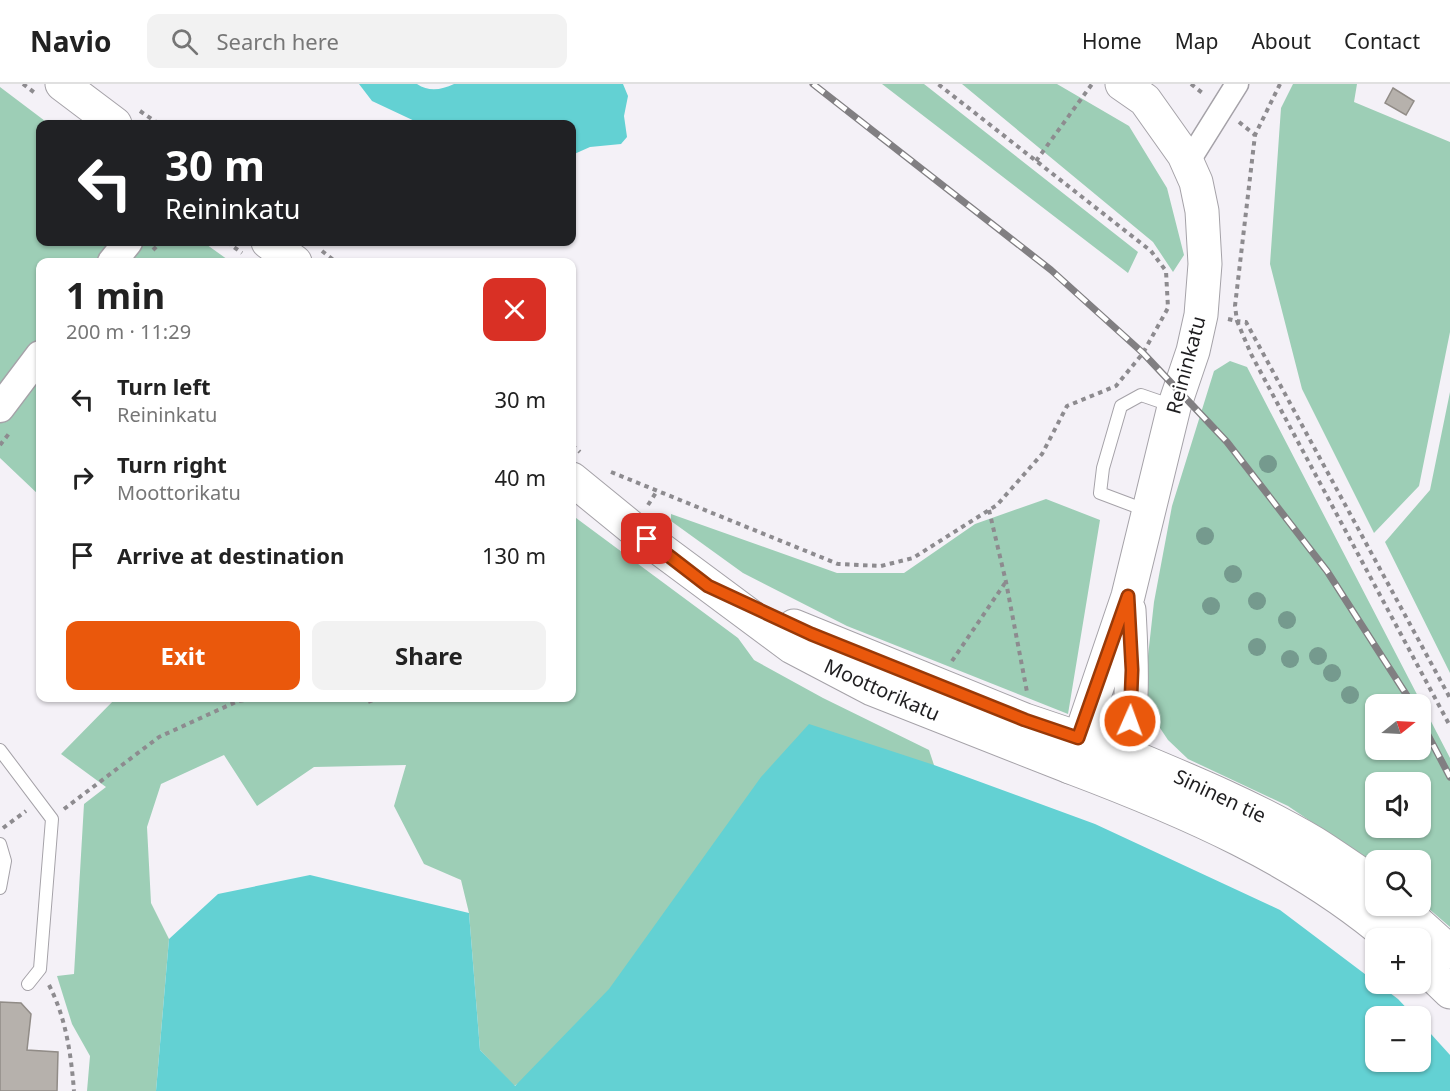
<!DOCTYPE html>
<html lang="en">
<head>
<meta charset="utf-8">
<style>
	:root { --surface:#fff; --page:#f2f2f2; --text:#222; --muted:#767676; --line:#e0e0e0; --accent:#ea580c }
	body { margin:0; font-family:"Noto Sans",sans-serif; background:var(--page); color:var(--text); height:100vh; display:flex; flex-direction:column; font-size:22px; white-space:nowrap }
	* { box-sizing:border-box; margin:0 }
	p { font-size:20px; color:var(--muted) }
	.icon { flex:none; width:33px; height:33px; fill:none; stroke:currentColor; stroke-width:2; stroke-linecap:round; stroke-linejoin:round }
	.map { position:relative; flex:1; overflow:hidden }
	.sheet { position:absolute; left:36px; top:174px; width:540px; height:444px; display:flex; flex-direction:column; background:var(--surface); border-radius:12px; box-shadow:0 2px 4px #0004 }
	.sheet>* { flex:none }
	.guide { position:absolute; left:36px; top:36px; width:540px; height:126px; border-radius:12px; box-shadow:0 2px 4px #0004; background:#202124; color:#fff; overflow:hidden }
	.needle { width:39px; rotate:72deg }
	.tools { position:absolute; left:1365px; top:610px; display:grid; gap:12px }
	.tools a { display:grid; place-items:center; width:66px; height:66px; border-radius:12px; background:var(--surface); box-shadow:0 2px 4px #0004; font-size:30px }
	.pin { position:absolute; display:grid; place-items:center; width:51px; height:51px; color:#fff; margin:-26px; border-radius:12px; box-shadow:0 3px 9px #0006 }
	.me { position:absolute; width:66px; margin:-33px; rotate:2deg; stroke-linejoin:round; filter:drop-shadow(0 0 4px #0008) }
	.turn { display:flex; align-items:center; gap:21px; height:126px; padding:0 30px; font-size:27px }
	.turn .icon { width:78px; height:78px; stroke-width:2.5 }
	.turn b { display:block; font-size:42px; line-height:51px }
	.round { display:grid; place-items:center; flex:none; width:63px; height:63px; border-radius:12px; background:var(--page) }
	.overview { display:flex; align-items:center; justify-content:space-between; height:102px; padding:0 30px }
	h1 { font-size:36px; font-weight:700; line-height:45px }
	.button { display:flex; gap:12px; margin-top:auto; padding:12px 30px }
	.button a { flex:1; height:69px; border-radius:12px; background:var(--accent); color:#fff; font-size:24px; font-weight:700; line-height:69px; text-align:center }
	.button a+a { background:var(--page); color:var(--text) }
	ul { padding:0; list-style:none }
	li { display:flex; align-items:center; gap:18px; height:78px; padding:0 30px }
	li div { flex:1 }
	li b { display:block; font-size:22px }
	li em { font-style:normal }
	header { display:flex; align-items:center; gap:36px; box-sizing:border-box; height:84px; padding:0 30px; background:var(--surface); border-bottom:2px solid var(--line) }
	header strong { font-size:28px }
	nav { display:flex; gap:33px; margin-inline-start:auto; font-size:21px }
	.search { width:420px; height:54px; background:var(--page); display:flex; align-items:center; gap:15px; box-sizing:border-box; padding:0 21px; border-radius:12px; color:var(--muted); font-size:22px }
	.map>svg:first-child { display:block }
	.green { fill:#9dceb6; fill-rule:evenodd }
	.water { fill:#63d1d3 }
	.building { fill:#b6b1ac; stroke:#918c87; stroke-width:1.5 }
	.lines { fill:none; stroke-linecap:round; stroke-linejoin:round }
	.service-casing { stroke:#a5a2a8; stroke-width:14 }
	.minor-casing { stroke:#a5a2a8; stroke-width:25 }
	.tertiary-casing { stroke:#a5a2a8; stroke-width:31 }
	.secondary-casing { stroke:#a5a2a8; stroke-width:35 }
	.primary-casing { stroke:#a5a2a8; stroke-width:35 }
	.path { stroke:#8d8b8f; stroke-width:4; stroke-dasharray:4.5 4.5; stroke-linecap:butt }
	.service { stroke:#fff; stroke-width:12 }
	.minor { stroke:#fff; stroke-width:22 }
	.tertiary { stroke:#fff; stroke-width:28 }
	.secondary { stroke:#fff; stroke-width:33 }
	.primary { stroke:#fff; stroke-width:33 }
	.rail-casing { stroke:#817f82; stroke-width:7 }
	.rail { stroke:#fff; stroke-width:4.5; stroke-dasharray:14; stroke-linecap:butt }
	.tree { fill:#759a8e }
	.route-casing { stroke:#983908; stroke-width:15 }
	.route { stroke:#ea580c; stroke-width:10 }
	.labels { text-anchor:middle; stroke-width:4.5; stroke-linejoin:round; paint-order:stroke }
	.street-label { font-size:20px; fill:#1f1e20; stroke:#fff }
</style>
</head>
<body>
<header>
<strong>Navio</strong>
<div class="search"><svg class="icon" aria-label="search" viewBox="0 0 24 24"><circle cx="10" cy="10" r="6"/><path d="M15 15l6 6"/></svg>Search here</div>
<nav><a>Home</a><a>Map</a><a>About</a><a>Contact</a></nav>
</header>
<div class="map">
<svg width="1450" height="1007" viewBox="0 0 1450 1007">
	<rect width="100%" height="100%" fill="#f4f1f7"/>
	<path class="green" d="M882,0H924L1138,168L1128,189Z
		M962,0H1057L1129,42L1167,104L1184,171L1173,188L1153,158Z
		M1293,0H1357L1354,18L1450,58V248L1419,402L1374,449L1302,305L1270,180L1281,24Z
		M0,3L49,40H40V158H203L231,178H40V412L0,374Z
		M1230,277L1247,283L1450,674V843L1421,818L1420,777H1376L1375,781L1288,722L1188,675L1168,656L1152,632L1145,599L1154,518L1172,422L1214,287ZM1376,621H1420V666H1376ZM1376,699H1420V744H1376Z
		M1450,308V589L1385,458L1430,406Z
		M1046,415L1100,436L1068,630L847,542L743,489L671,437V430L837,489H904L975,440Z
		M572,431L738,554L754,576L823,614L929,666L934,681L915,768L514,1002L480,966L469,829L461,796L424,780L394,722L406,681L314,683L257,722L224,671L161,700L147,743L151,819L169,855L156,1007H87L90,972L72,940L57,892L74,890L84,720L106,703L61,670L116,614H572Z"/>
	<path class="water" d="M359,0H417C429,8 441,6 454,0H623L628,12L624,32L627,53L621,60L590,63L572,71V40H421L372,17Z
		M809,640L934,681L1095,740L1280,826L1398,915L1415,933H1376V978H1420L1421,939L1450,971V1007H156L169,855L218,810L310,791L469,829L480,966L515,1002L609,905L761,693Z"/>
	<path class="building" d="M1393,4L1414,17L1406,31L1385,19Z
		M0,918L21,919L31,930L27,966L58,968L57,1007H0Z"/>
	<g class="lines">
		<defs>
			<path id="service" d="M1148,427L1100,409L1103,384L1121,322L1141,311L1173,322
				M0,666L52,735L40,885L28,900
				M0,760L5,777L0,804"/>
			<path id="minor" d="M1187,80L1237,0"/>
			<path id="tertiary" d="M112,178L128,158
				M0,324L40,271"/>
			<path id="secondary" d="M62,0L115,40
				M268,158L295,178
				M572,395L632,444L792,563L872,605L1070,683
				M794,542L1025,636L1123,669"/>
			<path id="primary" d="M1122,0L1145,16L1184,71L1196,98L1202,127L1205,180L1201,231L1193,267L1174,323L1128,512L1070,683C1184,726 1299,775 1392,855
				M1123,669C1188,696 1254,723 1314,759C1335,772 1355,787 1376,800
				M1116,689C1136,633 1132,584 1129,526
				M1399,822L1450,868
				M1420,879L1450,908"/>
		</defs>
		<use href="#service" class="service-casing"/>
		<use href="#minor" class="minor-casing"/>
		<use href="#tertiary" class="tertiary-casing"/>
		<use href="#secondary" class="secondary-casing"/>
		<use href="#primary" class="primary-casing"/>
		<path class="path" d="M23,0L35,9
			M1191,0L1205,11
			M1280,0L1255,51L1235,222L1237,237L1246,238L1450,614
			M140,27L159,40
			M1239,38L1255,51
			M1036,77L1092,0
			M227,158L242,169
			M153,166L161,158
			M322,167L336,178
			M1228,235L1237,237L1251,270L1450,642
			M0,361L11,347
			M572,361L580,368
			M611,388L838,480L881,482L913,474L997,421L1042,370L1067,322L1116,302L1143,269L1168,224L1166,187L1151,167L938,0
			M648,421L657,407
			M989,426L1006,498L1027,608
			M952,577L1005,499
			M360,614L368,618L378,614
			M64,725L159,653L238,617L259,614
			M3,744L26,727
			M49,901C66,934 71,970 74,1007"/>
		<use href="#service" class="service"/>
		<use href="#minor" class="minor"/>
		<use href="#tertiary" class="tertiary"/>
		<use href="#secondary" class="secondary"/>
		<use href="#primary" class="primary"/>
		<defs>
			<path id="rail" d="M813,0L1051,186L1143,269L1227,358L1327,487L1413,621
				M1420,636L1450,693"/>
		</defs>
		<use href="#rail" class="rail-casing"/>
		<use href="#rail" class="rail"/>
	</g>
	<g class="tree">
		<circle cx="1268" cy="380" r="9"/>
		<circle cx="1205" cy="452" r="9"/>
		<circle cx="1233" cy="490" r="9"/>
		<circle cx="1257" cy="517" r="9"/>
		<circle cx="1211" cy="522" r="9"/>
		<circle cx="1287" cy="536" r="9"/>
		<circle cx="1257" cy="563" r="9"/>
		<circle cx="1318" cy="572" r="9"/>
		<circle cx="1290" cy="575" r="9"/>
		<circle cx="1332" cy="589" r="9"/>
		<circle cx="1350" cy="611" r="9"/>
	</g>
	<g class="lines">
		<defs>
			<path id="route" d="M647,455L708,502L811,550L1025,636L1078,654L1128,512L1132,586L1130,637"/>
		</defs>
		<use href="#route" class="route-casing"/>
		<use href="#route" class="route"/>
	</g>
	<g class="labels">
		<g class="street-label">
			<text transform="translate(1186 281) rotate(-75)" y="7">Reininkatu</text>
			<text transform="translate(882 606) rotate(24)" y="7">Moottorikatu</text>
			<text transform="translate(1220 712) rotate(25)" y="7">Sininen tie</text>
		</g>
	</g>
</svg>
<div class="tools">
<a><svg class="needle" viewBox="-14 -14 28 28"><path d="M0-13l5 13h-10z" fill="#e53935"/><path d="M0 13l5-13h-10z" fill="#767676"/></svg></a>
<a><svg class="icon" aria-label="sound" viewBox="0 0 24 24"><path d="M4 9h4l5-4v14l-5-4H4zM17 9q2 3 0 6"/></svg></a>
<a><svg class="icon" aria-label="search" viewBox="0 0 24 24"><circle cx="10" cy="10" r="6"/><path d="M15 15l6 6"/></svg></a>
<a>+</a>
<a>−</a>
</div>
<div class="pin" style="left:647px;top:455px;background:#d93025"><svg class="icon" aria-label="arrive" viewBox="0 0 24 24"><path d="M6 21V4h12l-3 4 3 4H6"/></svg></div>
<svg class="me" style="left:1130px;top:637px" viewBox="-20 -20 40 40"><circle r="17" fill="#ea580c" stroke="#fff" stroke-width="3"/><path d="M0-11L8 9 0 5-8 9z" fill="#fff"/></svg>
<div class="guide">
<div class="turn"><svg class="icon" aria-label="left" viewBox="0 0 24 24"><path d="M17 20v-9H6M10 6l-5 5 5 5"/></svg><div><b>30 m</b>Reininkatu</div></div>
</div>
<section class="sheet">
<div class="overview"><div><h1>1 min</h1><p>200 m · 11:29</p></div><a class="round" style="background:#d93025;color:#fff"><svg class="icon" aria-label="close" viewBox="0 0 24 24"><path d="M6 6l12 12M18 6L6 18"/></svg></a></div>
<ul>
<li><svg class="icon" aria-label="left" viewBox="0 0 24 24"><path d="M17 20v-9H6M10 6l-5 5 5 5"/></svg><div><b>Turn left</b><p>Reininkatu</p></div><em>30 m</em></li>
<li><svg class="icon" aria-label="right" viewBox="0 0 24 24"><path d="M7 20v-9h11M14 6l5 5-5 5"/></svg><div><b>Turn right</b><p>Moottorikatu</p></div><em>40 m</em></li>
<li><svg class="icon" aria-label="arrive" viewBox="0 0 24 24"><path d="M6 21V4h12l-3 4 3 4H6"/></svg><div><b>Arrive at destination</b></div><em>130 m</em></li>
</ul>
<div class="button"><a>Exit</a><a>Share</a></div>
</section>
</div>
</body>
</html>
